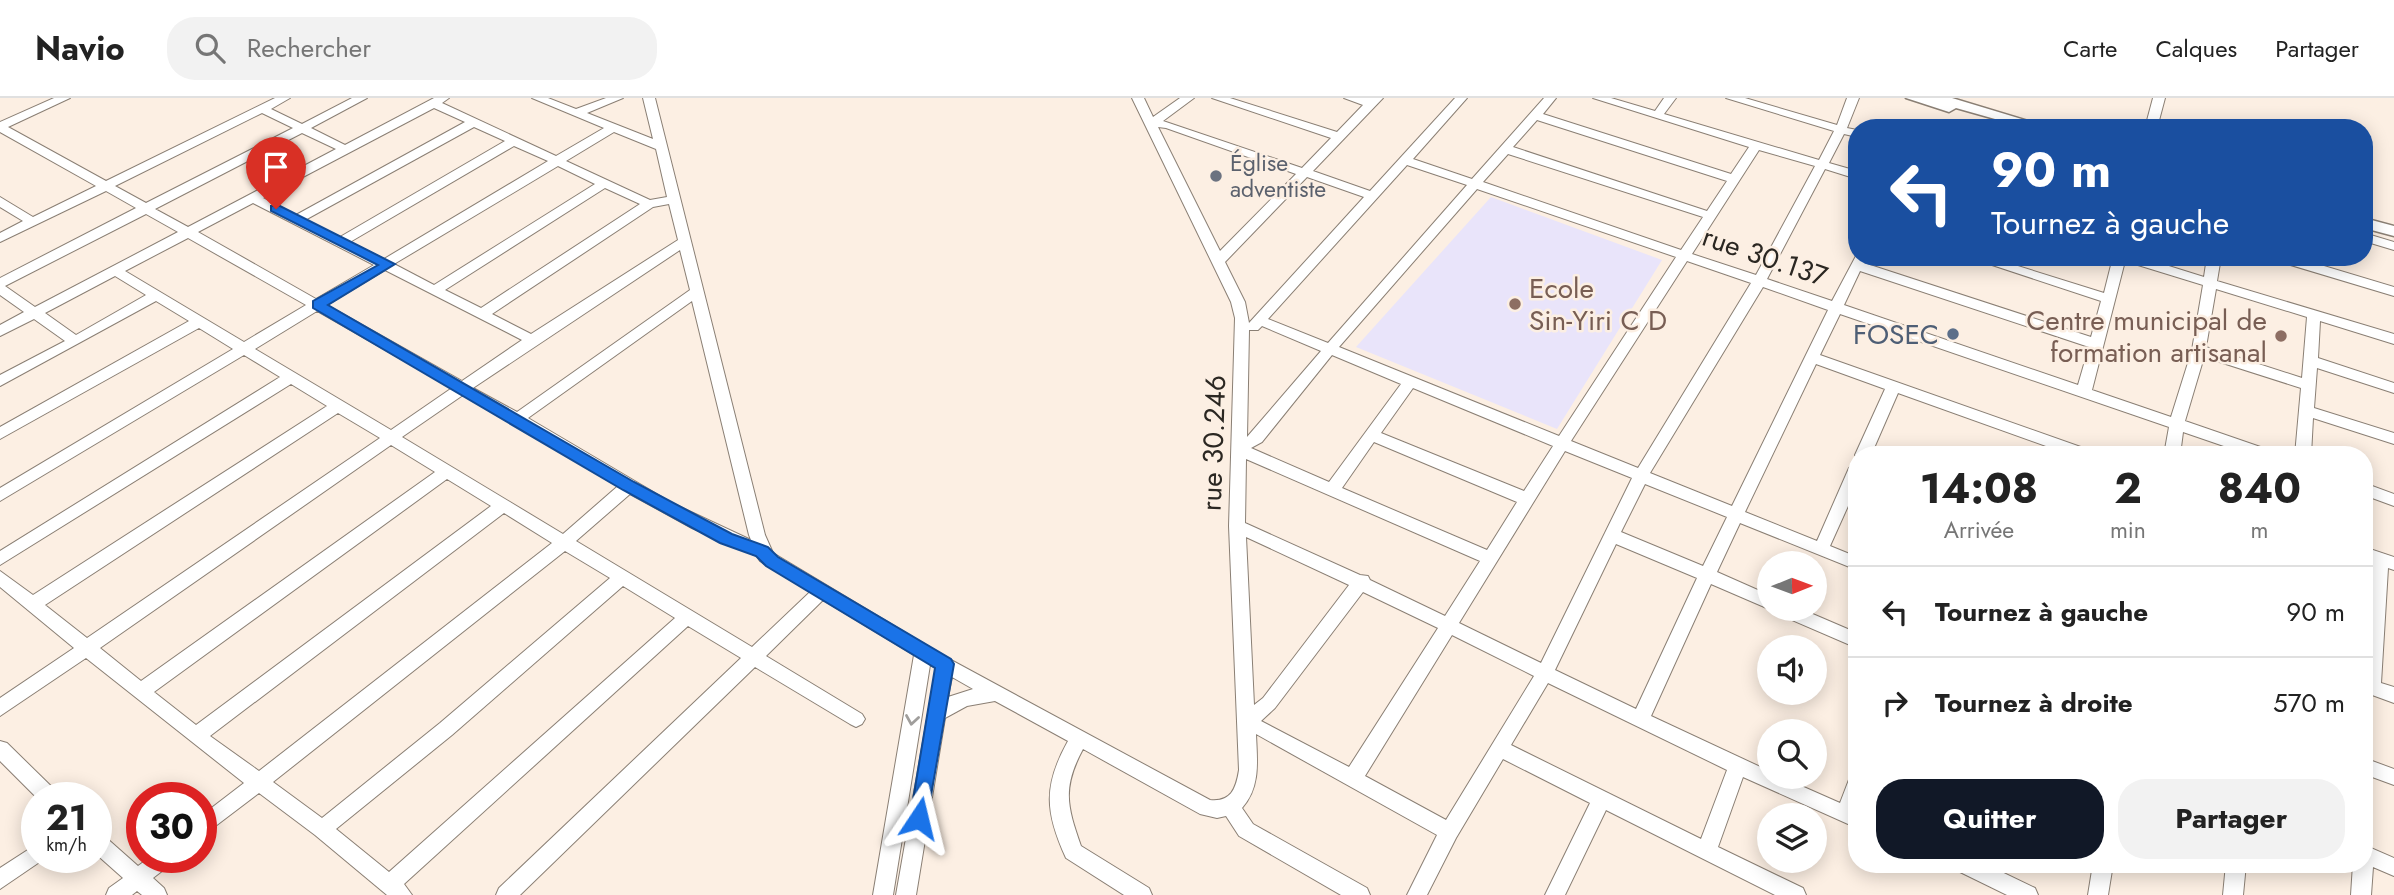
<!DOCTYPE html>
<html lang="fr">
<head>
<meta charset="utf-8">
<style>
	:root { --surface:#fff; --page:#f2f2f2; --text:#222; --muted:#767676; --line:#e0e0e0; --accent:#111827 }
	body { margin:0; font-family:Jost,sans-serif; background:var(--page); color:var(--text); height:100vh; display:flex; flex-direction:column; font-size:26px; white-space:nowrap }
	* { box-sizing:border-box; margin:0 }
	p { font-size:23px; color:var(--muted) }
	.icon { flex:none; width:38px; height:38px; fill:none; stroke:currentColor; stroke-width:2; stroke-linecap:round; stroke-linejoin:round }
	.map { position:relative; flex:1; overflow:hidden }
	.details { position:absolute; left:1848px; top:348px; width:525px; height:427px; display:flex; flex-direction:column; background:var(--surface); border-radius:28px; box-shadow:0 4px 18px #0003 }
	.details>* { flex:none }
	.top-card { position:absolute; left:1848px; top:21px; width:525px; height:147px; border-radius:28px; box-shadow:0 4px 18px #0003; background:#1a4fa0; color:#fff; overflow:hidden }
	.needle { width:46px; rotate:89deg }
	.controls { position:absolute; left:1757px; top:453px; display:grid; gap:14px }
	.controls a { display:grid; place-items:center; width:70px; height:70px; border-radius:50%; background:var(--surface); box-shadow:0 4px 18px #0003; font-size:35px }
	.speed { position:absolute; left:21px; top:684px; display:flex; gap:14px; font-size:35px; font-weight:700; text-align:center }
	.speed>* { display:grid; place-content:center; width:91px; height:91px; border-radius:50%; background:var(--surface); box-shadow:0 4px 18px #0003; line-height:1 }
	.speed small { font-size:18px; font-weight:400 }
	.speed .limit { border:10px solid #d22; background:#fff; color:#111 }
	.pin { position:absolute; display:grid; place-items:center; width:60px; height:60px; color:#fff; margin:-72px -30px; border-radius:50% 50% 50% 0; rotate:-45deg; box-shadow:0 0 7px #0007 }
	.pin .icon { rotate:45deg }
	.me { position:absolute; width:77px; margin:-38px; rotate:10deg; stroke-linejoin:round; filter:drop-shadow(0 0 5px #0008) }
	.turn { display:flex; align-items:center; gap:24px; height:147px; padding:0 28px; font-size:32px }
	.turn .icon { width:91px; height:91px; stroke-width:2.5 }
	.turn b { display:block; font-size:49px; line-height:60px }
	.eta { display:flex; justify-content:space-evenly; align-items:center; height:119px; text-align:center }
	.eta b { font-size:42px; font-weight:700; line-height:49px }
	.primary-button { display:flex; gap:14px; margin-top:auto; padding:14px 28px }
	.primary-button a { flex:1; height:80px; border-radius:28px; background:var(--accent); color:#fff; font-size:28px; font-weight:700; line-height:80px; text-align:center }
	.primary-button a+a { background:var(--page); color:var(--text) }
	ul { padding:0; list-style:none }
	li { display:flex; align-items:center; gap:21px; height:91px; padding:0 28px; border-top:2px solid var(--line) }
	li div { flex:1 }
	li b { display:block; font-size:26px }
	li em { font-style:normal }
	header { display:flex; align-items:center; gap:42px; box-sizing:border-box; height:98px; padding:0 35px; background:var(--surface); border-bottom:2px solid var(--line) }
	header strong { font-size:33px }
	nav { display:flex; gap:38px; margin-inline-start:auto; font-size:24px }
	.search { width:490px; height:63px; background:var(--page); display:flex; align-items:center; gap:18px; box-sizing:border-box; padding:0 24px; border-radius:28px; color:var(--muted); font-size:26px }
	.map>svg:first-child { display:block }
	.education { fill:#e9e4fa }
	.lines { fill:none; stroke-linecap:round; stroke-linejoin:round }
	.minor-casing { stroke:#8a7f74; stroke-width:2 }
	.major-casing { stroke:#8a7f74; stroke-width:3 }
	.minor { fill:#fff; fill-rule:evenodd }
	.major { fill:#fff; fill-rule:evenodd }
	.oneway { stroke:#a09e9c }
	.route { fill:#1a73e8; stroke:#114b97; stroke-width:2 }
	.worship-dot { fill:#6b7280; stroke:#fcefe3; stroke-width:2.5 }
	.education-dot { fill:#8d6e63; stroke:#fcefe3; stroke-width:2.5 }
	.service-dot { fill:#5c6f8a; stroke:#fcefe3; stroke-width:2.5 }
	.labels { text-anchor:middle; stroke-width:5; stroke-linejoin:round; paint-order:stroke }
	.far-worship-label { font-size:23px; fill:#5b616d; stroke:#fcefe3; text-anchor:start }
	.street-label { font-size:28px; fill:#2b2722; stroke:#fcefe3 }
	.education-label { font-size:28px; fill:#785e54; stroke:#fcefe3; text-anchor:start }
	.service-label { font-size:28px; fill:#4e5e75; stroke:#fcefe3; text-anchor:end }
</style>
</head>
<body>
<header>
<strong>Navio</strong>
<div class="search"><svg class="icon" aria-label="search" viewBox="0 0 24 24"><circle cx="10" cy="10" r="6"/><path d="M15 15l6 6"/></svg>Rechercher</div>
<nav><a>Carte</a><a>Calques</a><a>Partager</a></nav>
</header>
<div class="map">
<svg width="2394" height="797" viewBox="0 0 2394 797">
	<rect width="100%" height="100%" fill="#fcefe3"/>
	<path class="education" d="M1491,99L1662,162L1557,331L1356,249Z"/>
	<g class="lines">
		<defs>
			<path id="minor" d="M54,0H70L8,29L106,83L275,0H290L271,11L302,26L352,0H367L311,30L345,47L434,0H449L442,5L556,58L604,30L532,0H548L576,11L606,0H623L587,15L653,41L643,0H655L765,437L773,455L951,562L1210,702C1231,704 1236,691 1239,672L1229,428L1235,220L1231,204L1132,0H1144L1153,19L1180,0H1194L1163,23L1302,70L1331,40L1212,0H1230L1337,34L1363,7L1344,0H1383L1313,73L1370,93L1455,0H1467L1413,61L1472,81L1544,0H1556L1543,16L1731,76L1749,49L1593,0H1611L1655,13L1664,0H1676L1664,16L1819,62L1834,33L1726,0H1745L1837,27L1847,0H1859L1847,30L1857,32V39L1844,36L1829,65L1857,73V81L1825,71L1767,181L1832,203L1857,156V159H1866L1864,165L2091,239L2101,203L1968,159H1989L2104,195L2113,159H2140L2204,179L2207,159H2221L2217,183L2394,236V246L2320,223L2318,260L2394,285V295L2317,270L2314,310L2394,335V346L2313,320L2311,357H2295L2301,290L2204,259L2185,323L2272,353L2275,357H2250L2183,334L2180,357H2164L2169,329L1840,216L1820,257L2092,353L2095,357H2071L1898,295L1871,357H1857V359L1855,357L1885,291L1816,266L1745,414L1817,443L1849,370L1857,364V388L1830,448L1857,459V472L1740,425L1717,474L1769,497V511L1711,486L1651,618L1769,673V679H1781L1840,705L1850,679L1857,677V730L1743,679L1718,749L1803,790L1806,797H1775L1606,712L1565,797H1545L1590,705L1503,661L1456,740L1427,797H1407L1437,737L1256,636C1257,662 1261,689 1242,710L1253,726L1367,790L1370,797H1341L1239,738L1226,718L1217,720L1200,716L1083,651C1062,690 1067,708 1081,748L1149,790L1152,797H1124L1066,760C1045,714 1043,688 1068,643L995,603L967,608L945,620L916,797H896L936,570L930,567L893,797H873L914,557L823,502L766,558L862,616L865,621L862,626L856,629L850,626L755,569L520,797H496L499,790L741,560L688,528L404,786L412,797H387L315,737L259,695L201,739V718L244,685L86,560L0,618V600L74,550L0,489V473L33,497L327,308L291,286L0,467V453L280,279L244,257L0,403V390L233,251L199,230L0,341V329L189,223L156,203L0,288V277L65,243L34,221L0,238V227L24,214L0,197V180L136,110L106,93L0,144V135L23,123L0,109V99L33,119L96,88L0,34V24ZM434,10L465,24L296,117L263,100ZM262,15L293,30L146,105L115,88ZM1537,22L1727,83L1707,113L1513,49ZM474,29L505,43L340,139L305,122ZM1158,29L1166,30L1296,76L1220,153ZM614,34L656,51L667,99L650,102L566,63ZM302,35L336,51L188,129L155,111ZM514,48L548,63L384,161L350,144ZM1759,52L1815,68L1756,177L1692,156ZM1508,56L1703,119L1681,152L1483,84ZM1407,67L1467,87L1328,245L1268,221ZM558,68L595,86L434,187L394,166ZM1307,79L1364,99L1249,225L1245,204L1225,164ZM605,90L640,106L481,210L445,192ZM1477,91L1676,159L1559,338L1339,249ZM253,105L374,167L316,201L198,134ZM669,106L678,142L531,236L492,216L653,109ZM146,116L178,134L35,209L5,188ZM188,140L306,207L244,244L125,173ZM680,152L690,192L517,314L473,290ZM1687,163L1751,185L1638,370L1571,343ZM2125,163L2203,187L2192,252L2171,319L2092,292ZM385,172L522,242L462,283L327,207ZM1860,173L2089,249L2078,287L1844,207ZM115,178L146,197L76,237L45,215ZM1763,189L1828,212L1732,408L1650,375ZM2216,191L2307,219L2302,280L2206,249ZM692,203L749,437L751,442L672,405L528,320ZM317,213L452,290L391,332L255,251ZM1262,228L1321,253L1247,339L1249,232H1258ZM1332,257L1401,286L1329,384L1251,350L1262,344ZM1413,290L1553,348L1524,393L1381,335ZM463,297L618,388L563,436L402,339ZM338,315L380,340L87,540L45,507ZM1374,344L1517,404L1487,452L1342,390ZM391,347L435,374L141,583L100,550ZM1565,353L1632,380L1541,565L1459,525ZM1246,361L1480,463L1445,518L1370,482L1368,478L1360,477L1245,425ZM447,381L491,408L196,627L154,594ZM1645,386L1727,419L1703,468L1621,434ZM630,396L692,430L757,458L760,463L810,494L752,549L576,443ZM504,415L552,445L259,673L210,638ZM1246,439L1349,487L1263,600L1254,607ZM1616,446L1697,480L1636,611L1555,572ZM565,453L610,480L440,625L322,720L273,684ZM623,488L675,520L389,774L336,731L452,637ZM1363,494L1438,530L1349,669L1261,623L1275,610ZM1452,537L1534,578L1446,722L1365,678ZM952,579L973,591L948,599ZM1548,585L1727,672L1701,741L1511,647Z
				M2153,0H2165L2157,30H2145Z
				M2364,135L2394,144V152L2364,143Z
				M2273,159H2294L2394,189V198L2274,162Z
				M2364,385L2394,396V408L2364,397Z
				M2364,449L2394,459V472L2388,470L2381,585L2394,589V605L2364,594L2372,464L2364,462Z
				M1776,511H1801L1857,535V550L1778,516Z
				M0,643L7,645L57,694L59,700H37L0,663Z
				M2364,660L2394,671V687L2364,676Z
				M96,734L103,737L138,768L149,760H174L171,766L153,780L164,790L167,797H142L137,793L132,797H106L109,790L123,780L96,756Z
				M37,746V760H45L44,761L0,791V770Z
				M2364,747L2394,760V778L2373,769L2371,797H2351L2353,766H2364Z
				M1953,766H1985L2035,790L2038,797H2007L1956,772Z
				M2093,766H2113L2108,797H2088Z
				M2226,766H2246L2243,797H2223Z"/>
			<path id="major" d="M1906,0H1952L2051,30H2027L1956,10L1949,14Z
				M2364,120L2394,128V138L2364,130Z"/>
		</defs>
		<use href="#minor" class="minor-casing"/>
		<use href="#major" class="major-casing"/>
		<use href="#minor" class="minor"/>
		<use href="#major" class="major"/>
	</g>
	<defs><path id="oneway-chevron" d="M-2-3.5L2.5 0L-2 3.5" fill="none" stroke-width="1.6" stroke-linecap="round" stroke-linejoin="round" transform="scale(1.75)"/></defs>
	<use class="oneway" href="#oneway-chevron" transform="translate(912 622) rotate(99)"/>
	<path class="route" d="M271,108H280L395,166L328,207L634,384L732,436L768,449L778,459L951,561L954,566L926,726L919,728L912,726L910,720L935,570L766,468L756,458L720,445L623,392L313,210V203L378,167L271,113Z"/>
	<circle class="worship-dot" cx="1216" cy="78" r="7"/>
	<g class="education-dot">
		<circle cx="1515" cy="206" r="7"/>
		<circle cx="2281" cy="238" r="7"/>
	</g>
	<circle class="service-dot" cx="1953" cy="236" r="7"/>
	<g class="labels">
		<g class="far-worship-label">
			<text x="1230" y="73">Église<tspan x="1230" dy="26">adventiste</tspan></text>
		</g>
		<g class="street-label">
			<text transform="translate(1765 158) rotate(19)" y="10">rue 30.137</text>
			<text transform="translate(1213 345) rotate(-88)" y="10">rue 30.246</text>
		</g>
		<g class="education-label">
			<text x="1529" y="200">Ecole<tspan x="1529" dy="32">Sin-Yiri C D</tspan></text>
			<text x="2267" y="232" text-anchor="end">Centre municipal de<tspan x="2267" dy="32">formation artisanal</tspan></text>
		</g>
		<g class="service-label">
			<text x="1939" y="246">FOSEC</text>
		</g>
	</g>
</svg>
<div class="controls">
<a><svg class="needle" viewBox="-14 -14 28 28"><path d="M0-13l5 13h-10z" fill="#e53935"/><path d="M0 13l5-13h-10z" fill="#767676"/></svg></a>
<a><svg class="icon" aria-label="sound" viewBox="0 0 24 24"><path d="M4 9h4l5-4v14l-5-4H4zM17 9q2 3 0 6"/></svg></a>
<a><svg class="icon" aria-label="search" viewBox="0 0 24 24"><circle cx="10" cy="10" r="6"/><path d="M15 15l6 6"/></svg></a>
<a><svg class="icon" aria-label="layers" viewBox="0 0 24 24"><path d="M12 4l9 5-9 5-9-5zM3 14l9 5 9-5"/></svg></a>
</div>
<div class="speed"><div>21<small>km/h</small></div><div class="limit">30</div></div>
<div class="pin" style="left:276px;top:111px;background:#d93025"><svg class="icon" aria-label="arrive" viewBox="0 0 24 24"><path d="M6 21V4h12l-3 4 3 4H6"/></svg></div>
<svg class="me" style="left:919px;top:720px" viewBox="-20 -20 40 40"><path d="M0-17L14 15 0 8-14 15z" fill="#1a73e8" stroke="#fff" stroke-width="4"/></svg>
<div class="top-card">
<div class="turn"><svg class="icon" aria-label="left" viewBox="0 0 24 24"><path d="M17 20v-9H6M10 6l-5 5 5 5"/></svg><div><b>90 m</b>Tournez à gauche</div></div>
</div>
<section class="details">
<div class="eta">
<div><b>14:08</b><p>Arrivée</p></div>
<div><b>2</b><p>min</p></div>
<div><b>840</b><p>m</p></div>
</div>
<ul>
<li><svg class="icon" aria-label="left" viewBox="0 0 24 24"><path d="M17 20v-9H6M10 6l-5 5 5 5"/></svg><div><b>Tournez à gauche</b></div><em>90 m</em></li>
<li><svg class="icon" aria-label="right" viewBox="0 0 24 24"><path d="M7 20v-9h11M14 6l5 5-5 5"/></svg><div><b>Tournez à droite</b></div><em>570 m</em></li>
</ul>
<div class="primary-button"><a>Quitter</a><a>Partager</a></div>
</section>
</div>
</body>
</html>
